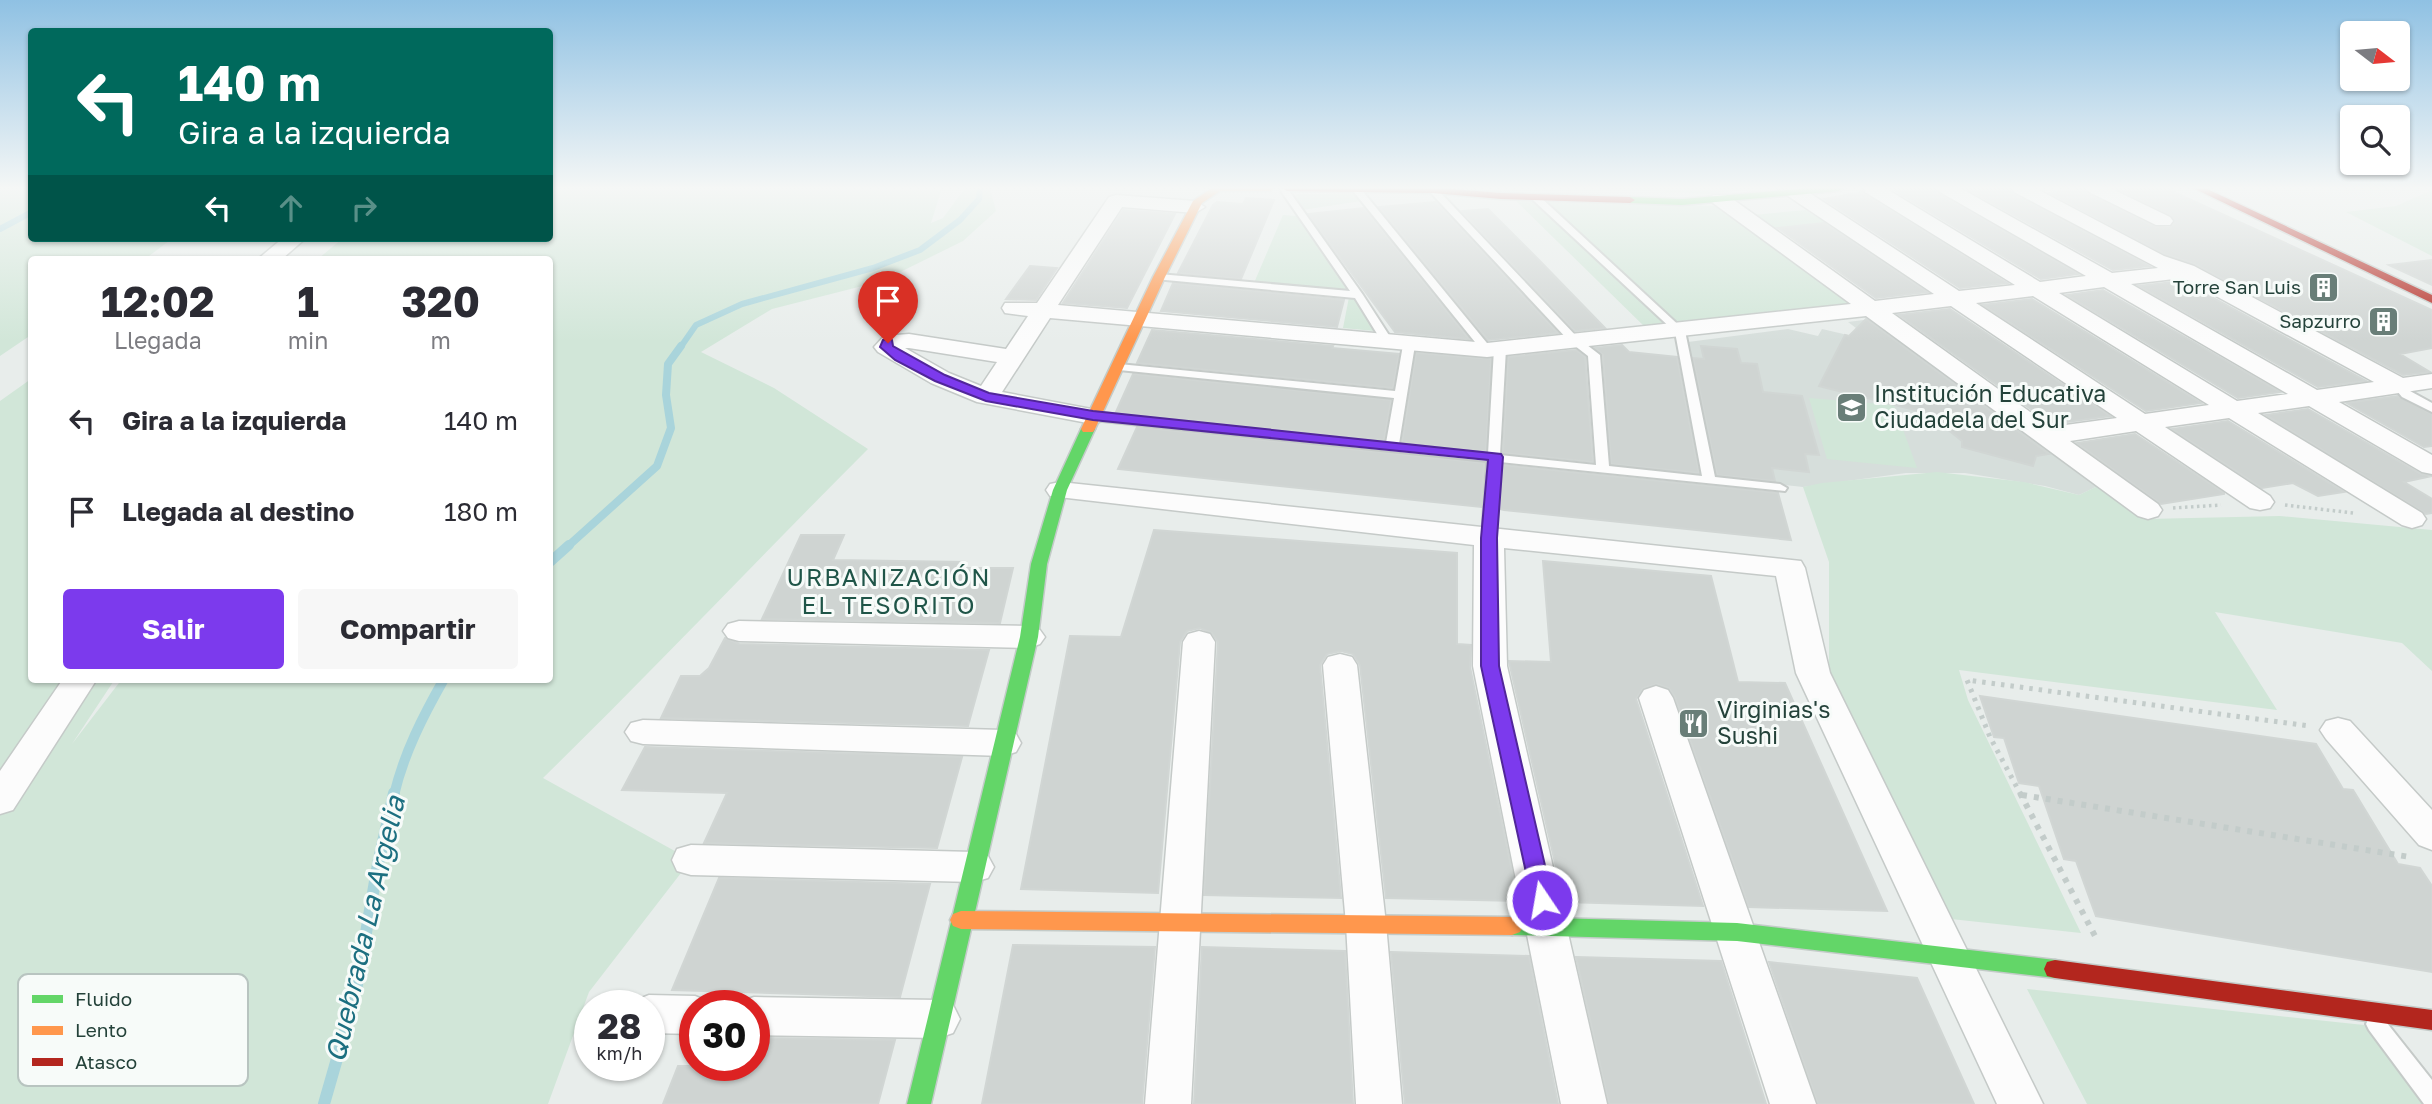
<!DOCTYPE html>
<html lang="es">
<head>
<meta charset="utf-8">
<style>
	:root { --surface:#fff; --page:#f7f7f7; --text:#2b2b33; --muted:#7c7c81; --accent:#7c3aed }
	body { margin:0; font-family:"Golos Text",sans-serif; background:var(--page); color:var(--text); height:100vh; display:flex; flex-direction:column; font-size:26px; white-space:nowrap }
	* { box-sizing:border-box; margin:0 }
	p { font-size:23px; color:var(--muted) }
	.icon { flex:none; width:38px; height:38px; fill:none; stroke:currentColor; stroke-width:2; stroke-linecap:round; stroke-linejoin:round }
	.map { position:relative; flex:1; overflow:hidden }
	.drawer { position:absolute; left:28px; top:256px; width:525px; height:427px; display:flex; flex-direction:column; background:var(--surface); border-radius:7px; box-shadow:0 2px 5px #0004 }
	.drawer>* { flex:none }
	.top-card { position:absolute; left:28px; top:28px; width:525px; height:214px; border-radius:7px; box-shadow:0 2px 5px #0004; background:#00695c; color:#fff; overflow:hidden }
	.needle { width:46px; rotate:106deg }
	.fabs { position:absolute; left:2340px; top:21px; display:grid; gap:14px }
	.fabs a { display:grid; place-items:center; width:70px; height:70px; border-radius:7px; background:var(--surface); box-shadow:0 2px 5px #0004; font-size:35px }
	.speed { position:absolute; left:574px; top:990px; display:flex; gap:14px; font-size:35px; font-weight:700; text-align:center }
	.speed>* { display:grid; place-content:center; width:91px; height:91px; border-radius:50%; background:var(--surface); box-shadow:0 2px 5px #0004; line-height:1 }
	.speed small { font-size:18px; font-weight:400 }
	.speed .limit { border:10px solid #d22; background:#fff; color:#111 }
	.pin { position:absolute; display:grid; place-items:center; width:60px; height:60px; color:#fff; margin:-72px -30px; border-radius:50% 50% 50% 0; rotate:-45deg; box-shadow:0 0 7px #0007 }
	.pin .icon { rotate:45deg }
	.me { position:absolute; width:77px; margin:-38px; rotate:348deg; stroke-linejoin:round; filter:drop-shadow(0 0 5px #0008) }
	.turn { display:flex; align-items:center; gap:24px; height:147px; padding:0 35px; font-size:32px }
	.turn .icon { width:91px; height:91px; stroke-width:2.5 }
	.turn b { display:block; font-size:49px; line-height:60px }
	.lanes { display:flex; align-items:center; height:66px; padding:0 35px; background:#0003; justify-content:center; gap:35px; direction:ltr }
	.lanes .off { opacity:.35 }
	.eta { display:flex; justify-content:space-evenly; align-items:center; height:119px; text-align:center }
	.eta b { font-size:42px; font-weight:700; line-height:49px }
	.button { display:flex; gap:14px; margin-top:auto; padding:14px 35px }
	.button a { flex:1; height:80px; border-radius:7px; background:var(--accent); color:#fff; font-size:28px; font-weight:700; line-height:80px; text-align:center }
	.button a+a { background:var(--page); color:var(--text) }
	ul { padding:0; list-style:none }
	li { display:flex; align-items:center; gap:21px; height:91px; padding:0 35px }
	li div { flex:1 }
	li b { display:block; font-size:26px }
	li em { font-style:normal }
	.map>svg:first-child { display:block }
	.built { fill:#d6dedb }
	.green { fill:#d1e6d8 }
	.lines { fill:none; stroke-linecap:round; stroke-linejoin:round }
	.stream-far3 { stroke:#a9d4db; stroke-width:6 }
	.stream-far2 { stroke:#a9d4db; stroke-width:8 }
	.stream-far1 { stroke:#a9d4db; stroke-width:10 }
	.stream { stroke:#a9d4db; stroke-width:12 }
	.building { fill:#cfd4d2; stroke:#d1d6d4; stroke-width:2 }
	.lane-casing { stroke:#c5cac8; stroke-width:4 }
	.street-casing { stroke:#c5cac8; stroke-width:3 }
	.fast-casing { stroke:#c3cbc8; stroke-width:3 }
	.slow-casing { stroke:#c3cbc8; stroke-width:3 }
	.jam-casing { stroke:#c3cbc8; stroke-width:3 }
	.path-far2 { stroke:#c3ccca; stroke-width:3.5; stroke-dasharray:2.5 3.5; stroke-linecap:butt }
	.path-far1 { stroke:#c3ccca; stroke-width:5; stroke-dasharray:3.5 6; stroke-linecap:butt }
	.path { stroke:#c3ccca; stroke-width:6; stroke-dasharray:5 7; stroke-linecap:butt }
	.lane { fill:#fcfcfc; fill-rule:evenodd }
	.street { fill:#fcfcfc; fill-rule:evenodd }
	.fast { fill:#63d668; fill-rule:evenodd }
	.slow { fill:#ff974d; fill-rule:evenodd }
	.jam { fill:#b3261e; fill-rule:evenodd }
	.route { fill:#7c3aed; stroke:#51269a; stroke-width:2 }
	.labels { text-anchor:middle; stroke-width:6; stroke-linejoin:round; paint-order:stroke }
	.far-poi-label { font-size:19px; fill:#24423a; stroke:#f7fbf9; text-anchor:end }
	.poi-label { font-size:23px; fill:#24423a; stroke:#f7fbf9; text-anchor:start }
	.neighbourhood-label { font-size:24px; letter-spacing:2px; fill:#1f5548; stroke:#f7fbf9 }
	.near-water-label { font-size:28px; font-style:italic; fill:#1c6f80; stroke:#f7fbf9 }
	.key { fill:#f7fbf9; stroke:#b8c4c0; stroke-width:2 }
	.key-label { font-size:19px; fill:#24423a }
</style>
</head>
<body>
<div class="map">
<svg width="2432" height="1104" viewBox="0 0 2432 1104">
	<rect width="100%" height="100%" fill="#e8edeb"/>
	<path class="built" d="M1879,318L2104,483L2079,495L2045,486L1965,473H1906L1803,487L1716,477L1688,342L1788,329L1818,336L1822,329L1852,336L1856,328L1848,322Z"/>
	<path class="green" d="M0,188H31L32,238H173L145,259H32L31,335L0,356Z
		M550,188H820L941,191L931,223L943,218L965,188H990L996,211L963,241L882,281L772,309L701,352L774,388L868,449C759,558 653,670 543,778L691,860L589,992L548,1104H0V401L31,379L32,679H115L72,744L122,679H550V259H318L343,238H550Z
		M1595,188H1760L1709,194Z
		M2432,190V256L2346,212L2396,206Z
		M1298,194H1353L1361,201L1302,210L1294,198Z
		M1516,201L1720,206L1857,303L1647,329Z
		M1806,210L1826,223L1771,229L1752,215Z
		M1283,215L1296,216L1347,290L1254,283Z
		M1349,297L1354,298L1375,331L1343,328Z
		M1809,398L1894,405L1917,468L1827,459Z
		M1937,472L2024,482L2079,495L2104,483L2147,519L2280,516L2432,530V671L2402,643L2215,612L2277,710L1959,670L1968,700L2081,933L1951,919L1829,672V562L1803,487L1822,483Z
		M2027,989L2364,1025L2422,1104H2087Z"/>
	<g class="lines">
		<path class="stream-far3" d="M0,229L32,212
			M680,348L696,325L742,304L873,268L920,250L960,220L979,199L980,188"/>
		<path class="stream-far2" d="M567,547L657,466L671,428L666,395L668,364L681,346"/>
		<path class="stream-far1" d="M550,562L569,545
			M394,795C404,753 423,716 444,679"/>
		<path class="stream" d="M324,1104L355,996L378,864L394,793"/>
	</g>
	<path class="building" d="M1905,188H1935L1939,194L2078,274L2041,279L1892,189Z
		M1965,188H2009L2013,194L2149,266L2113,270Z
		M2115,188H2165L2432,310V348L2400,354L2430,372L2403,375L2195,264L2165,254L2050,193L2085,189L2088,194L2155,227L2170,228L2175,223L2171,215Z
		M1862,192L1864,194L2007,283L1960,288L1824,199Z
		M1246,198L1274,200L1241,279L1178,273L1213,205L1217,202L1243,204Z
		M1435,202L1446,213L1558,333L1488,340L1379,207Z
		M1364,208L1469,339L1395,332L1308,214Z
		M1488,209L1538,259L1605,328L1575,331L1462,211Z
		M1123,210L1175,214L1127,308L1063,303Z
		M1824,223L1927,292L1876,298L1778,228Z
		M2432,260V285L2389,265Z
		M1030,266L1057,268L1036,300L1006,299Z
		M2182,281L2366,381L2318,387L2139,286Z
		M1173,283L1344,300L1337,327L1161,311Z
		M2103,290L2280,392L2238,398L2067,295Z
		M2032,299L2201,403L2146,411L1983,305Z
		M1950,309L2110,416L2052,424L1899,315Z
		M1866,319L2049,454L2036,456L2033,466L1962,447V441L1927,413L1819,386L1845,335L1849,336Z
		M1152,330L1333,346L1332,348L1399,354L1393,388L1137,363Z
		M1622,345L1629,352L1677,357L1699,473L1611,464L1603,355L1595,348Z
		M1701,346L1737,349L1741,363L1757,364L1763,392L1802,396L1819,455L1805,454L1809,472L1772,468L1775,481L1717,475L1693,358L1704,359Z
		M1576,350L1585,357L1593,462L1503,453L1508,357Z
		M1416,353L1491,359L1486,451L1402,442Z
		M1133,374L1391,400L1384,440L1116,412Z
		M2398,396L2432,414V446L2424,447L2347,403Z
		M2308,409L2421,474L2432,476L2404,482L2432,499V513L2426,514L2266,415Z
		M2228,421L2344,492L2318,496L2293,483L2262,488L2172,429Z
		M1137,427L1484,463L1481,507L1118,469Z
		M2135,434L2224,493V494L2161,504L2077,443Z
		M1502,465L1778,493L1791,540L1504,510L1500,509Z
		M1154,530L1457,553V644L1471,645L1470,667L1518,901L1386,898L1360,665L1353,654L1341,651L1327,654L1320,665L1341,898L1204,895L1218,642L1212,633L1200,628L1187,631L1180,642L1158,893L1021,889L1070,636L1121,637Z
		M801,535H844L833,560L966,562L964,568H1013L1000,623L762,619Z
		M1543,561L1711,576L1738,682L1785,683L1887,911L1749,907L1675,697L1669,688L1657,684L1643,688L1636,699L1703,906L1564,902L1510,666L1509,661L1551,662Z
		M725,638L739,644L989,650L968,726L661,718L681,676H700L709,668Z
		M1980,696L2316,744L2343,789L2353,790L2398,864L2420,868L2432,886V972L2096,916L2076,861L2064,859L2039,786L2019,783L2004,738L1994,737Z
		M645,747L962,757L937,848L704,843L727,793L622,790Z
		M719,878L930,884L900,997L672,990Z
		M1013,945L1155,947L1142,1104H982Z
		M1202,947L1345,951L1353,1104H1194Z
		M1391,952L1529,956L1558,1104H1405Z
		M1576,957L1721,961L1766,1104H1609Z
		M1769,962L1917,978L1974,1104H1818Z
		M754,1038L895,1040L878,1104H663L678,1066H754Z"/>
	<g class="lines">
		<defs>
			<path id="lane" d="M1279,188H1287L1363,295L1394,343L1392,345H1384L1355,298L1155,279V275L1159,274L1350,291Z
				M1354,188H1360L1491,348V352H1483L1354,192Z
				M1430,188H1436L1578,338L1600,355L1609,466L1702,476L1675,332L1532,199V195H1538L1685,331L1715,477L1780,484L1787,488L1785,491L1500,462L1496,538L1489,542L1482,538L1487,461L1093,420L1087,416L1093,412L1386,443L1394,398L1119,370L1113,367L1119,364L1395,391L1403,345L1409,342L1415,345L1399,444L1488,454L1494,349L1500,346L1506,349L1500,455L1596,465L1588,356L1570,342L1430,192Z
				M2398,381L2402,383L2410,391L2432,403V412L2402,397L2392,385Z
				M2376,1015L2383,1018L2432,1080V1104H2424L2369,1030L2366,1024L2369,1018Z"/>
			<path id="street" d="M1789,188H1802L1959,291L2015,285L1865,192L1863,188H1885L2040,282L2086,276L1940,192L1938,188H1960L2112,273L2158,268L2014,192L2012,188H2035L2164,256L2194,266L2403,378L2432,374V388L2339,402L2432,455V474L2422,472L2309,406L2258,413L2422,513L2426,519L2422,525L2412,528L2402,525L2229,418L2165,427L2270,496L2274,502L2270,508L2260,510L2250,508L2136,431L2070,441L2158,504L2162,510L2158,516L2148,519L2138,516L1866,316L1487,357L1050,318L1002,392L1102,411L1106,416L1102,421L1093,424L977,402L931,383L878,352L874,347L884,336L909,334L1006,349L1028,316L1005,313L1002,308L1005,303H1037L1109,197L1116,195L1195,201L1205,207L1195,213L1122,207L1058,305L1487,343L1851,304L1713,203L1710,199L1713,195H1727L1875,301L1934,294L1788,196L1785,192ZM2183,278L2374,382L2317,390L2131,284ZM2104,287L2288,394L2237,401L2059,293ZM2033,296L2209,405L2145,414L1976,303ZM1951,306L2117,418L2051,427L1892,313ZM905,348H909L997,362L981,386L949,373Z
				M2087,188H2110L2170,217L2173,221L2170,225H2156L2089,192Z
				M283,238H306L282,259H258Z
				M1060,482L1801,561L1805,568L1830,673L2043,1104H1997L1796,673L1776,576L1504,548L1507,666L1607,1104H1561L1473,666L1474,545L1050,496L1046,490L1050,484Z
				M739,621L1029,626L1040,630L1045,637L1040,644L1029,648L739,641L728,638L723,631L728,624Z
				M1199,631L1210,634L1215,642L1191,1104H1145L1183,642L1188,634Z
				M1340,654L1352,657L1357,665L1386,924L1402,1104H1356L1346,924L1323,665L1328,657Z
				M63,679H97L13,810L0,814V771Z
				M1656,686L1668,690L1673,698L1816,1104H1770L1639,698L1644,690Z
				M2338,718L2350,721L2432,810V850L2419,845L2326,739L2320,730L2326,721Z
				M643,720L1003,730L1016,734L1021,743L1016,752L1003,756L643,744L631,741L625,732L631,723Z
				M691,845L974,852L988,856L994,867L988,878L974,882L691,875L677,871L672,860L677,849Z
				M649,995L695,996L710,1002L713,1006H695V1034L649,1033V1006H631L634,1001Z
				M754,997L938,1000L953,1005L960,1019L953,1033L938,1038L754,1035V1006H737L739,1002Z"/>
			<path id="fast" d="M1809,188H1844L1839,191L1682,205L1630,203L1625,200L1630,197L1682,199Z
				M1088,425L1095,429L1067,490L1047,564L1038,637L931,1104H907L1020,637L1031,564L1053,490L1081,429Z
				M1512,917L1737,923L2055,960L2063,962L2066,969L2063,976L2055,978L1737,941L1512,935L1504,932L1501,926L1504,920Z"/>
			<path id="slow" d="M1212,188H1275L1270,191H1220L1202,203L1165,277L1095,429L1093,432H1083L1081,429L1153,277L1193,201Z
				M961,911L1512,917L1520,920L1523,926L1520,932L1512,935L961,929L953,926L950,920L953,914Z"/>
			<path id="jam" d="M1282,188H1441L1501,193L1630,197L1635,200L1630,203L1501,199L1433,193L1287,191Z
				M2193,188H2205L2432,295V303Z
				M2055,960L2432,1010V1030L2055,978L2047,976L2044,969L2047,962Z"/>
		</defs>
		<use href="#lane" class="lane-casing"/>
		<use href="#street" class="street-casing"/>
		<use href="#fast" class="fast-casing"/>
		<use href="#slow" class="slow-casing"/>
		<use href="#jam" class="jam-casing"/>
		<path class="path-far2" d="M2285,505L2353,513
			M2173,508L2221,505"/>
		<path class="path-far1" d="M2021,795L1990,737L1967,680L2309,726"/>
		<path class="path" d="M2020,793L2095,936
			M2022,795L2410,857"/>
		<use href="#lane" class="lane"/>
		<use href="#street" class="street"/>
		<use href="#fast" class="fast"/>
		<use href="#slow" class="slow"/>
		<use href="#jam" class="jam"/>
	</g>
	<linearGradient id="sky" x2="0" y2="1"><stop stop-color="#8fc1e3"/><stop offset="0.55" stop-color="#f5f7f6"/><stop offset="1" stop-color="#f5f7f6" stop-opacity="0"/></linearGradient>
	<rect width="2432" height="342" fill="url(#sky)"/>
	<path class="route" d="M888,339L892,340L893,346L945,375L989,393L1093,411L1501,454L1503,457L1497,538L1499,666L1553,900L1550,906L1542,909L1535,906L1532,900L1481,666V538L1488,460L1093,420L986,401L935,381L895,360L880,347L883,340Z"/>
	<defs>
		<symbol id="building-square" viewBox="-11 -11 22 22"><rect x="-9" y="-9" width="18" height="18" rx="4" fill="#697e78" stroke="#f7fbf9"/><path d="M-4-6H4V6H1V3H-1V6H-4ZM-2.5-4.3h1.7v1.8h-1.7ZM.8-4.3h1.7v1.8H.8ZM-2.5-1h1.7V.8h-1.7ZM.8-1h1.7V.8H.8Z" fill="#fff"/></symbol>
		<symbol id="university-square" viewBox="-11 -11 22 22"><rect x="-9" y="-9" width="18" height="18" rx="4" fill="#697e78" stroke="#f7fbf9"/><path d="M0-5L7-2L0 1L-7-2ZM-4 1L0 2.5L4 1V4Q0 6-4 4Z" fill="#fff"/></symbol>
		<symbol id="restaurant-square" viewBox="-11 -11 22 22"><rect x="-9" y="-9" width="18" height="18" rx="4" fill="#697e78" stroke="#f7fbf9"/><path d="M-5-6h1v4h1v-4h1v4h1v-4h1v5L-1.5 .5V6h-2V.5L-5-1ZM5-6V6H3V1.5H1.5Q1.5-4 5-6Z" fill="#fff"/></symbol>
	</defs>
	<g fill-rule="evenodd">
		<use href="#building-square" x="2306" y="270" width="35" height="35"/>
		<use href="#building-square" x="2366" y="304" width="35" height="35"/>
		<use href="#university-square" x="1834" y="390" width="35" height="35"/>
		<use href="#restaurant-square" x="1676" y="706" width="35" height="35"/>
	</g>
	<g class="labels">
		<g class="far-poi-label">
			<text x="2301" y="294">Torre San Luis</text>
			<text x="2361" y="328">Sapzurro</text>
		</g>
		<g class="poi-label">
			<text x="1874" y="402">Institución Educativa<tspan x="1874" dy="26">Ciudadela del Sur</tspan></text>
			<text x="1717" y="718">Virginias's<tspan x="1717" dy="26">Sushi</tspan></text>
		</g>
		<g class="neighbourhood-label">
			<text x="889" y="586">URBANIZACIÓN<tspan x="889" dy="28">EL TESORITO</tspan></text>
		</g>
		<g class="near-water-label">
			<text transform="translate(365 929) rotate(-77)" y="10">Quebrada La Argelia</text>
		</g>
	</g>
	<rect x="18" y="974" width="230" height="112" rx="10" class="key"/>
	<rect x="32" y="995" width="31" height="8" fill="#63d668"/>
	<rect x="32" y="1026" width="31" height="9" fill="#ff974d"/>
	<rect x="32" y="1058" width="31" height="8" fill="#b3261e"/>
	<g class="key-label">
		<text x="75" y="1006">Fluido</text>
		<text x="75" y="1037">Lento</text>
		<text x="75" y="1069">Atasco</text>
	</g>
</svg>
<div class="fabs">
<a><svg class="needle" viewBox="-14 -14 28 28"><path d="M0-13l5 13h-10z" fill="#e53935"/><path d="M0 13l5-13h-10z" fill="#7c7c81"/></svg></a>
<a><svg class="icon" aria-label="search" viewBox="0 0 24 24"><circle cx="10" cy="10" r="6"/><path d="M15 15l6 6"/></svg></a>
</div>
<div class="speed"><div>28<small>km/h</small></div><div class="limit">30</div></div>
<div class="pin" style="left:888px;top:343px;background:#d93025"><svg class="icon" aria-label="arrive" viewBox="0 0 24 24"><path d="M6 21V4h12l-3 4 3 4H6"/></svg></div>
<svg class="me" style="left:1542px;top:900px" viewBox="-20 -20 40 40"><circle r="17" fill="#7c3aed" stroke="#fff" stroke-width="3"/><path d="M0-11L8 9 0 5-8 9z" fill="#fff"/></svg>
<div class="top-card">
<div class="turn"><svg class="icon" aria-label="left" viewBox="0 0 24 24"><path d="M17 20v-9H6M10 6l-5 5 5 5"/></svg><div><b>140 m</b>Gira a la izquierda</div></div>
<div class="lanes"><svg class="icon" aria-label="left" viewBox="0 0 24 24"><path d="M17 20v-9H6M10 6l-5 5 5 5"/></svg><svg class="icon off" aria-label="ahead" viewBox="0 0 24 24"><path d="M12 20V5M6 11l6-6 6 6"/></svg><svg class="icon off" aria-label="right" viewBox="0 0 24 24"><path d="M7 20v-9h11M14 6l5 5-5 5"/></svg></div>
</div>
<section class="drawer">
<div class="eta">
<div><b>12:02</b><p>Llegada</p></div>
<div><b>1</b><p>min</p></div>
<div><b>320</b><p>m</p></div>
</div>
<ul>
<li><svg class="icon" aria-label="left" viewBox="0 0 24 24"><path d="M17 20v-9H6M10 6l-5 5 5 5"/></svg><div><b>Gira a la izquierda</b></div><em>140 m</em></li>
<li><svg class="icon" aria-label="arrive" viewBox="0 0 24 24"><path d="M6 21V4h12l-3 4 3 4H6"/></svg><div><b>Llegada al destino</b></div><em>180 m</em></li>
</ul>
<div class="button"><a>Salir</a><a>Compartir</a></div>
</section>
</div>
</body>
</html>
